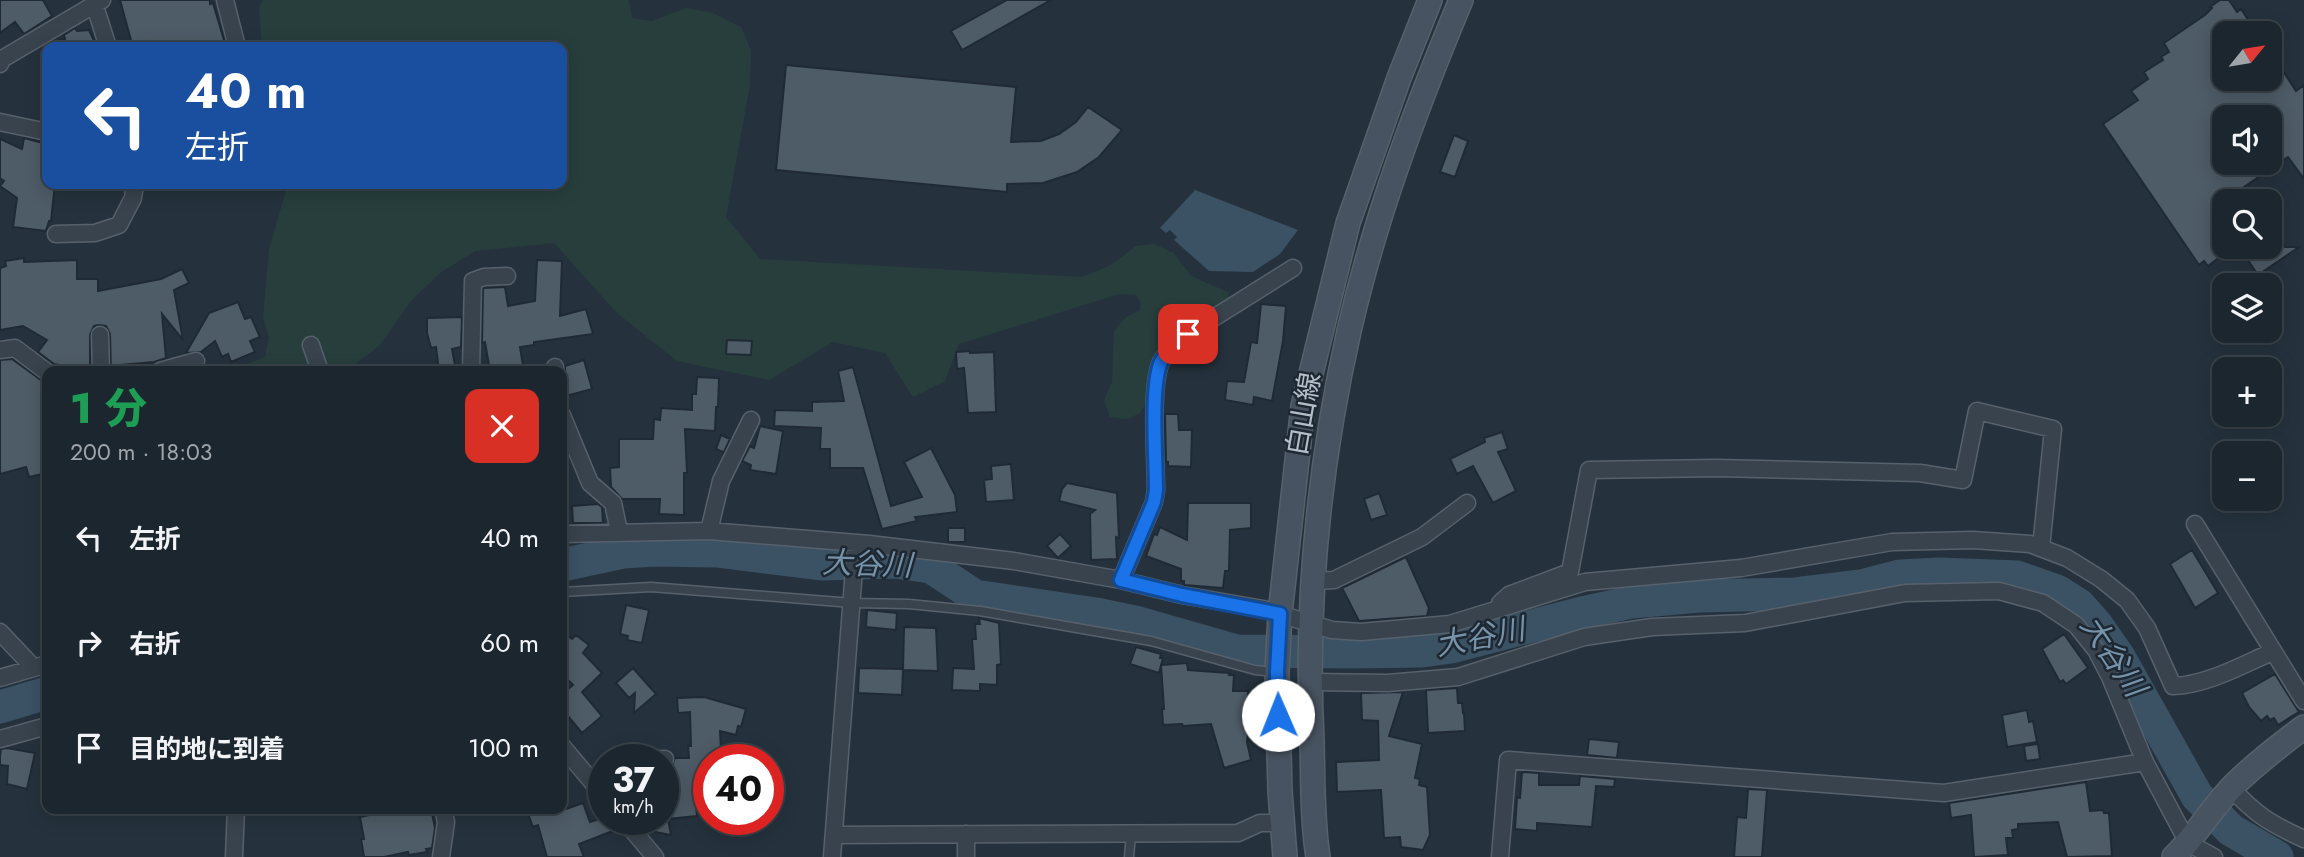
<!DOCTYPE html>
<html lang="ja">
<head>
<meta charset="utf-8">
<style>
	:root { --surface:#1c262e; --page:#252e36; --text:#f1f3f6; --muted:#a0a5aa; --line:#3a434a }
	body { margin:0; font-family:Jost,"Noto Sans JP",sans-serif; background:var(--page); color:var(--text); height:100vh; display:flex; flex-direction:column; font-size:26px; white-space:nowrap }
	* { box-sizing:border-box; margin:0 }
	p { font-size:23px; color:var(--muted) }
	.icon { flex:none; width:38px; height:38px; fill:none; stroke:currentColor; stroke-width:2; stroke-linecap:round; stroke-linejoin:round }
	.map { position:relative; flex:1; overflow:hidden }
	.details { position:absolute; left:42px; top:366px; width:525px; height:448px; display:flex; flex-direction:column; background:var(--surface); border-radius:14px; box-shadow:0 4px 18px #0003,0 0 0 2px var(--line) }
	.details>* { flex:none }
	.banner { position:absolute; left:42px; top:42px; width:525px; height:147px; border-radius:14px; box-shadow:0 4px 18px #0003,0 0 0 2px var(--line); background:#1a4fa0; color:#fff; overflow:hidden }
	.needle { width:46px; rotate:60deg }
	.controls { position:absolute; left:2212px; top:21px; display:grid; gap:14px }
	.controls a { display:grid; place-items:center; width:70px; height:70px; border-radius:14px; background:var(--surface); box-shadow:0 4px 18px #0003,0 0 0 2px var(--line); font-size:35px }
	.speed { position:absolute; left:588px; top:744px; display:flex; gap:14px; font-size:35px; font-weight:700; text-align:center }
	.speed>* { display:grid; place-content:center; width:91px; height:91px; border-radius:50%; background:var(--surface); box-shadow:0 4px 18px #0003,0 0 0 2px var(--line); line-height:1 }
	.speed small { font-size:18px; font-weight:400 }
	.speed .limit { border:10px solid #d22; background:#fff; color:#111 }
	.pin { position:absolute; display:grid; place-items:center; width:60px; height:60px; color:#fff; margin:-30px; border-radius:14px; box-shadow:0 4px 10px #0006 }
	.me { position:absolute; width:77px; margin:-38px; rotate:359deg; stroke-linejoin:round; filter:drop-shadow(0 0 5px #0008) }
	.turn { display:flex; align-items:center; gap:24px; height:147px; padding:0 28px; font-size:32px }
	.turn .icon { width:91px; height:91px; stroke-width:2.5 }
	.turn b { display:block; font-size:49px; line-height:60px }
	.round { display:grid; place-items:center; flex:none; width:74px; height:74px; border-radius:14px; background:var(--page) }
	.head { display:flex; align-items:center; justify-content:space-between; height:119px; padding:0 28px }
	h1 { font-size:42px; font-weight:800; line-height:52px; color:#1e9e55 }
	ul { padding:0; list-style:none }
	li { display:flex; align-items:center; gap:21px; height:105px; padding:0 28px }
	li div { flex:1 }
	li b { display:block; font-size:26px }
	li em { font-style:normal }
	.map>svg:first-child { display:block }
	.green { fill:#273e3d }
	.water { fill:#3b5265 }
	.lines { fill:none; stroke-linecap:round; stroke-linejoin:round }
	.river { stroke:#3b5265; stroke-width:33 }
	.building { fill:#4e5c67; stroke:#202a34; stroke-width:2; fill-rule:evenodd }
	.lane-casing { stroke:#57616b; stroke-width:11 }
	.street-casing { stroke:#57616b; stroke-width:19 }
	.secondary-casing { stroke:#57616b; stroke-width:26 }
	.lane { stroke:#39434d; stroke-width:8 }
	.street { stroke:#39434d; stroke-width:16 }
	.secondary { stroke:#475360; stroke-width:23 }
	.route-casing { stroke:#114b97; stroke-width:18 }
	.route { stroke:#1a73e8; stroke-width:12 }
	.labels { text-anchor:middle; stroke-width:5; stroke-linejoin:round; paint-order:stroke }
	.street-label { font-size:28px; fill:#b4bec8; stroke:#1e2832 }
	.water-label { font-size:30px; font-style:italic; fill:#7693aa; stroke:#1e2832 }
</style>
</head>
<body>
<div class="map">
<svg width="2304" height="857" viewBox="0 0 2304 857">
	<rect width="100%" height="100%" fill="#25323d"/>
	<path class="green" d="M263,0H629L632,18L652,21L686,8L713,13L741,27L751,50L750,85L726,217L760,259L1082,277L1111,265L1136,246L1154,244L1174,253L1191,276L1228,292V302L1187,329L1149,386L1146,404L1140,413L1128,419L1110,417L1104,400L1112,382L1114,331L1126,317L1140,310L1141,302L1136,295L1119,294L959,344L945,381L913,397L885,353L833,342L769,380L677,361L617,313L554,243L475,251L440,273L411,301L379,346L346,371H189L204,365L229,370L265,357L269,337L263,318L269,249L288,184H562V47H262L259,6Z"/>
	<path class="water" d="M1195,190L1298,230L1280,254L1253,272L1209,271L1174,240L1177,237L1170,230L1166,233L1160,228Z"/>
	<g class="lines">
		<path class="river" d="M562,565L623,552L654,550L717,551L821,564L895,562L931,567L975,596L1096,614L1139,623L1237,651L1352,652L1422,651L1451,647L1586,612L1632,602L1699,596L1795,594L1861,586L1900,576L1940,574L2017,577L2057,591L2079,605L2096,624L2119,657L2197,796L2231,830L2277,857
			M0,707L47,693"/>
	</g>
	<path class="building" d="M0,0H43L52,16L24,34L15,22L0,33Z
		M120,0H210V4L213,3L226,47H146L144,41L132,44Z
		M1007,0H1051L962,50L951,31Z
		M2220,0H2229L2237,12L2241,9L2257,33H2224V79H2270V51L2296,91L2304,85V179L2288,157L2244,187L2254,201H2224V254L2208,266L2204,261L2199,265L2103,124L2138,100L2131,91L2148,79L2144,72L2163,60L2161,57L2169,52L2164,43L2205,15L2212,8L2210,7ZM2224,117H2270V163H2224Z
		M75,28L77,31L89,30L97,47H56L55,42L65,39L64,35Z
		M786,65L1016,87L1011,142L1041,141L1059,134L1076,122L1088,107L1122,130L1099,157L1077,172L1043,183L1007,184V192L776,170Z
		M1454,135L1468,141L1455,177L1440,172Z
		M24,138L47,144V184H55L51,221H49L46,231L13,227L17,198L0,186L4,181L0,178V139L22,149Z
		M2270,224L2285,247H2299L2258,275L2239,247H2270Z
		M24,258V262L77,260V279H98V291L161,279L182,269L189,283L174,290L183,340L162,314L166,358L154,362L121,365L122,371H111L110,334L106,326L99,325L94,326L90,335V371L54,364L38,352L47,340L23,326L0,330V268L6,266L5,261Z
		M537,260L562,261L560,316L586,309L593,334L534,342V345L520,347L523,365L490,371L485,342L482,343L483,288L505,287L508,306L535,301Z
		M238,302L245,319L251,317L260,337L250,341L255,352L231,362L228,354L222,357L215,341L201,352L186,353L209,313Z
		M1261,304L1286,306L1283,341L1272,401L1254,397L1253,405L1225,400L1227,381L1244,382L1251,342L1257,343Z
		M462,317L461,347L452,349L456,371H439L436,347L431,348L427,333V318Z
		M727,340L752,341L751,355L726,354Z
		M970,351V353L994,352L996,412L968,413L964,368L957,369L956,352Z
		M12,359L41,380L47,382V404L43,405L47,420V473L29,477L26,467L0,474V360Z
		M584,360L592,389L566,396L562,379L565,372V366Z
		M853,367L891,506L922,497L904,462L931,448L955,495L957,512L915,517L917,521L882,529L863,468H830V449H820L821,428L774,426L775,410L812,411V402L844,401L838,371Z
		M697,377L719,378L718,407H716L715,431L685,429L687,473H684V515L659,514L660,499H622L611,487L610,468L619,467V439H653L654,419L660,420L661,408L692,410V394H696Z
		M1165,414H1178L1179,430H1192L1191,467L1168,466V462H1166Z
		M760,426L783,431L776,474L750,470L751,465L742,461L750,446L754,448Z
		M1502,432L1508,449L1498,452L1516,491L1493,503L1473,466L1457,474L1450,459L1485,442L1484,438Z
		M721,435L730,439L723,454V452L716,449Z
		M1011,464L1014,500L986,502L984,480L992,479L991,466Z
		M1067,483L1117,493L1119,538L1116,537L1117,559L1091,560L1090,514L1095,510L1059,501L1062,489Z
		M1379,493L1387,515L1371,520L1364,499Z
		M1188,503H1251V528L1230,530L1229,571H1225L1223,588L1184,585V581H1181V569L1146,556L1154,534L1157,535L1160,527L1187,540Z
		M598,504L602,507L603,523H573L572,506Z
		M948,528H965V542H948Z
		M1060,534L1071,546L1058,558L1047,546Z
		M2192,550L2218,593L2195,608L2170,564Z
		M1406,557L1429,608L1427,616L1359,621L1342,588Z
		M626,605L649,610L642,643L627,640L628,636L620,634Z
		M867,610L897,613L896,630L866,627Z
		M979,618L999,623L1001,664L997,665V685L980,684V691L952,690L953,668L974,669L972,639H976L975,624H980Z
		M904,627L936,628L938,671L903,670Z
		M562,631L572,639L576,635L589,645L583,653L602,673L582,692L602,716L582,733L562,709V694L573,685L562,674Z
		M2064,634L2088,668L2066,684L2063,680L2060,682L2042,649Z
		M1136,647L1161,654L1160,658H1163L1159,673L1130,664Z
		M1187,663L1188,670L1230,673L1229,675H1234L1233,691H1248L1249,726L1247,742L1251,760L1224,768L1211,724L1183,726L1182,724L1163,725L1162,709H1164L1161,665Z
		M633,668L656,694L634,713L635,693L629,698L616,683Z
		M859,668L903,669L902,695L858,693Z
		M2275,674L2299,712L2278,725L2274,718L2270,720L2267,716L2261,721L2249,707L2242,693Z
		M1457,688L1458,703H1462L1463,713H1464L1465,731L1428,733L1426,690Z
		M1403,692L1389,736L1422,744L1415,778L1420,779L1419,785L1427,787L1430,835L1423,850L1401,847L1400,837L1384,838L1381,790L1337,792L1336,762L1379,760L1378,721L1362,720L1361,693Z
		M704,697L746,709L741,727L738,726L736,735L720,731L721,751H718L719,760H709V786L694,788L697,816L668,819L671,835L655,832L653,819H663V770L671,768L675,758H689L688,746H691L690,712L678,713L677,698Z
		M2027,710L2029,722L2033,721L2037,742L2007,747L2002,715Z
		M1589,739L1619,742L1617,758L1587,755Z
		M2038,744L2040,759L2026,761L2024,746Z
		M7,748L35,753L27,789L7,784L8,766L0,765V756L1,749Z
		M1522,772L1539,773V785H1579L1580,776L1615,779L1614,787L1596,786L1592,827L1537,823V831L1515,829L1517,797L1520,798Z
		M2086,782L2090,811L2103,810L2104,813H2109L2112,856L2067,857L2058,822L2018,824V829L2012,830L2013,838H2006L2008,855L1974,857L1971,815L1951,818L1949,803Z
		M1748,789L1767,790L1762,857H1734L1737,817L1746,818Z
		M583,803L590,822L599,819H613L618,829L579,844L584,857H547L538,825L533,827L526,808L566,809Z
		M402,808H431L435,828L432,848L426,849L427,852L409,855L408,852L384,857H364L361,839H364L360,817Z"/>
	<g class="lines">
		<defs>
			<path id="lane" d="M562,592L651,587L852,603L909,604L980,611L1151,641L1255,670L1275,672
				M1129,857L1131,834"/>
			<path id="street" d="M93,0L108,47
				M225,0L237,47
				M0,64L2,59L102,0
				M0,122L47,132
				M56,234L95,233L119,225L133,198L135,184
				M100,335L101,371
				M311,345L320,371
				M0,350L15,348L47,372
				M555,367V371
				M160,371L196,361
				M471,371L473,281L484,277L507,276
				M562,415L590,483L613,503L619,531
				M2195,524L2304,701
				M709,531L721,481L751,420
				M562,534L709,531L869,544L1014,561L1121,580L1182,595L1263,609L1332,630L1361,632L1450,624L1585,582L1741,568L1892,542L1973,540L2030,544L2067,558L2101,579L2127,600L2147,628L2173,686C2207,685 2242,665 2272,652
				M1121,580L1154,502L1156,490C1156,461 1150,386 1161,362C1167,351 1179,341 1188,334L1293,268
				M1313,581L1334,580L1422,537L1467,503
				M1500,603L1509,595L1570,572L1589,470L1717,468L1920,473L1963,480L1977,411L2053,429L2041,548
				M0,632L34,668L47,664
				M0,678L34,668
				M1309,682L1388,683L1458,677L1584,637L1652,627L1745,623L1905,593L1999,591L2043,603L2076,625L2096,650L2110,677L2145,762L2188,843L2214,857
				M0,739L47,726
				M562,746L604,796
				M625,760L665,759
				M2231,788C2256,815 2271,824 2304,839
				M623,819L655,857
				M834,835L1238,833L1260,823H1281
				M234,857L236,808
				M441,857L446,822L443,808
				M832,857L856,543
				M966,857V834
				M1500,857L1508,760L1944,793L2145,762"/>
			<path id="secondary" d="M1285,857L1280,791L1277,672L1280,614L1303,406L1348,223L1399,78L1430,0
				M1318,857C1312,819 1313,779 1312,741C1305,604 1319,465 1349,331C1375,217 1416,108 1461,0
				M2174,857C2196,835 2212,808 2233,786C2255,764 2279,746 2304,727"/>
		</defs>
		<use href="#lane" class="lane-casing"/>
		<use href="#street" class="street-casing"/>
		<use href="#secondary" class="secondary-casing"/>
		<use href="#lane" class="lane"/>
		<use href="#street" class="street"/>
		<use href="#secondary" class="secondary"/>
	</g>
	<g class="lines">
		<defs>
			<path id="route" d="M1188,334C1179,341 1167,351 1161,362C1150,386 1156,460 1156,490L1154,502L1121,580L1182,595L1280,614L1277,672L1278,715"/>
		</defs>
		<use href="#route" class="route-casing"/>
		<use href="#route" class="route"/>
	</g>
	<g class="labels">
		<g class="street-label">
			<text transform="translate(1303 414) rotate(-80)" y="10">白山線</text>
		</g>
		<g class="water-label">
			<text transform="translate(867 564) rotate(2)" y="10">大谷川</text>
			<text transform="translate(1480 637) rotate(-11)" y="10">大谷川</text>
			<text transform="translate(2113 656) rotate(56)" y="10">大谷川</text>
		</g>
	</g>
</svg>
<div class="controls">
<a><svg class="needle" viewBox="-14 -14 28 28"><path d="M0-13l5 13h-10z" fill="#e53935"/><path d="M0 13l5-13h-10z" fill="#a0a5aa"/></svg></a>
<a><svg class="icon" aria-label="sound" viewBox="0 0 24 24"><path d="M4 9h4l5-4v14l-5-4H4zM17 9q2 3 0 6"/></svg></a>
<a><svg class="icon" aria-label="search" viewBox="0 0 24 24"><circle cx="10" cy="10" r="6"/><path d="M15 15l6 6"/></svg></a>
<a><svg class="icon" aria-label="layers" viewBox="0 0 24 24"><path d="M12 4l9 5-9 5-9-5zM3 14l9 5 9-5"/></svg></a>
<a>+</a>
<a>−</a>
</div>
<div class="speed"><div>37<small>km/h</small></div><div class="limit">40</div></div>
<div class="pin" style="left:1188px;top:334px;background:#d93025"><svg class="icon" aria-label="arrive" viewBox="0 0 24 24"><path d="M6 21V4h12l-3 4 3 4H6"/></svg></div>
<svg class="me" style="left:1278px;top:715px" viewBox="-20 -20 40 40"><circle r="19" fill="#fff"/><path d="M0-13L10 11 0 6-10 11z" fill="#1a73e8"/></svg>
<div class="banner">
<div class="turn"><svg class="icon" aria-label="left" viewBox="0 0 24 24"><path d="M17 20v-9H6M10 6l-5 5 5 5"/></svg><div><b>40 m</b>左折</div></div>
</div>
<section class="details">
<div class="head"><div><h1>1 分</h1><p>200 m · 18:03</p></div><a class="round" style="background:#d93025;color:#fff"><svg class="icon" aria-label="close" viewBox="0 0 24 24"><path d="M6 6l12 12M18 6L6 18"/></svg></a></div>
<ul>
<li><svg class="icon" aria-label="left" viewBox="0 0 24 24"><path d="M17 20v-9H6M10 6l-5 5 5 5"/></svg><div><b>左折</b></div><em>40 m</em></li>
<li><svg class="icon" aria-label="right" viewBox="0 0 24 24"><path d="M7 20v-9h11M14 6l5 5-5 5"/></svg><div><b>右折</b></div><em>60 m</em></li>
<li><svg class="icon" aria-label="arrive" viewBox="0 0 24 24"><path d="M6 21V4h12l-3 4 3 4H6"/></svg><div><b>目的地に到着</b></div><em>100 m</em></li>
</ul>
</section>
</div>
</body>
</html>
